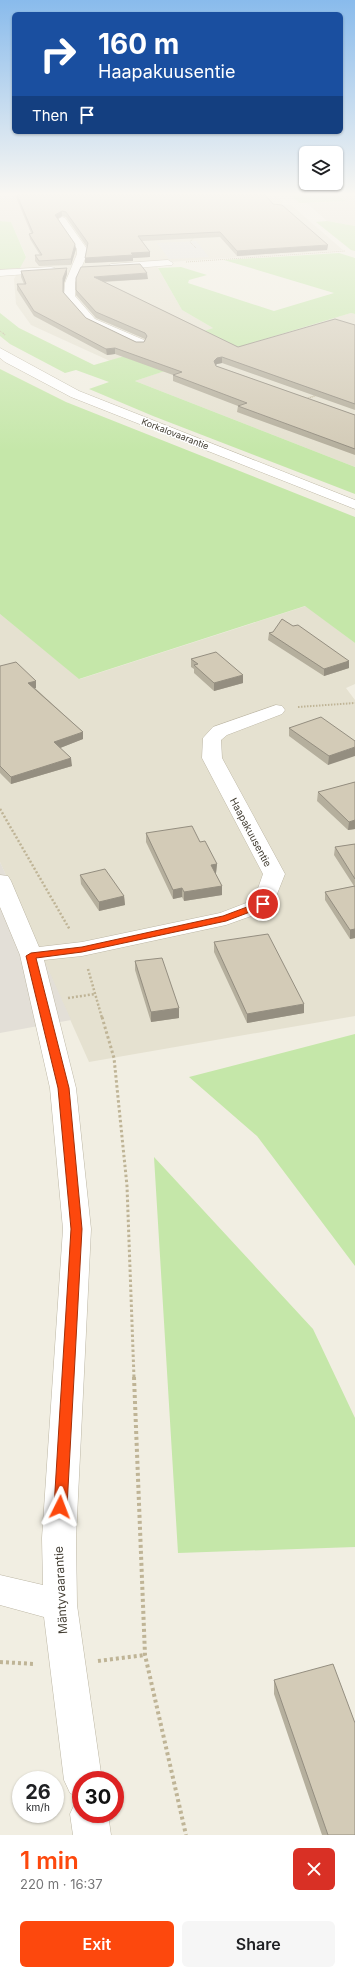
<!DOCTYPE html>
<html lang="en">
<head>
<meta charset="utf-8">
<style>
	:root { --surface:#fff; --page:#f6f6f6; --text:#202124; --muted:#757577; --accent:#fd480d }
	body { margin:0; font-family:Inter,sans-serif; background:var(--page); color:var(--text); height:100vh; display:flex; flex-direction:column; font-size:15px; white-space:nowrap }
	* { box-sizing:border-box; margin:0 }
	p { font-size:13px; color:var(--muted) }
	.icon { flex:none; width:22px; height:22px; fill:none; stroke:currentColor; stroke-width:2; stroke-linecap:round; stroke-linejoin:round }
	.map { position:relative; height:1835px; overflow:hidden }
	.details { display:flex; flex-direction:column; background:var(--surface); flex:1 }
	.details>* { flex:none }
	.banner { position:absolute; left:12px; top:12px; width:331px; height:122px; border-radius:6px; box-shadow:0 1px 3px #0004; background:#1a4fa0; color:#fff; overflow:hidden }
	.tools { position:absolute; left:299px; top:146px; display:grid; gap:8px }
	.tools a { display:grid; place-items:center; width:44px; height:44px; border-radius:6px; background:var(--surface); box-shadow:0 1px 3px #0004; font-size:20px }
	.speed { position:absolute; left:12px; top:1771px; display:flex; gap:8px; font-size:20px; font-weight:700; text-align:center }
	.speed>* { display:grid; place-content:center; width:52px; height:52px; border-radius:50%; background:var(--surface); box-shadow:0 1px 3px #0004; line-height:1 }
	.speed small { font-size:10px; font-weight:400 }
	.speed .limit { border:6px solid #d22; background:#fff; color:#111 }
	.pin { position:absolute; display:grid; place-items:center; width:34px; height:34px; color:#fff; margin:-17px; border:2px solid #fff; border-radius:50%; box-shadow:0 1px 4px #0007 }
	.me { position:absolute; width:44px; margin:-22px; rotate:3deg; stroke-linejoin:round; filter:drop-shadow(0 0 3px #0008) }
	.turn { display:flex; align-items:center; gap:14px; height:84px; padding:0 20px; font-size:18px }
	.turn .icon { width:52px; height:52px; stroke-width:2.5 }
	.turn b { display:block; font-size:28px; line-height:34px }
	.then { display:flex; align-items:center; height:38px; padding:0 20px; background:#0003; gap:8px; font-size:15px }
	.round { display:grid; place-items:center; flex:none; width:42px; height:42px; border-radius:6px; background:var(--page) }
	.summary { display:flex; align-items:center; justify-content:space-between; height:68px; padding:0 20px }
	h1 { font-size:24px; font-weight:600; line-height:30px; color:var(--accent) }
	.button { display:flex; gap:8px; margin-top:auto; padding:8px 20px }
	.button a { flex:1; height:46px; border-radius:6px; background:var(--accent); color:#fff; font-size:16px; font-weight:600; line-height:46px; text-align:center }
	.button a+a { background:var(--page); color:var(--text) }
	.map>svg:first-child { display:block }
	.residential { fill:#e5e1d0 }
	.industrial { fill:#e3dfd7 }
	.green { fill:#c5e7a9 }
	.parking { fill:#e1dfdb }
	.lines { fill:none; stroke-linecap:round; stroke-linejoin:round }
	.minor-casing { stroke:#bdb7a5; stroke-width:1 }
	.tertiary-casing { stroke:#bdb7a5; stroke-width:1 }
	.path-far5 { stroke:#bfb496; stroke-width:1; stroke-dasharray:1 1; stroke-linecap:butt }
	.path-far4 { stroke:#bfb496; stroke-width:1.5; stroke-dasharray:1 1; stroke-linecap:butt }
	.path-far3 { stroke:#bfb496; stroke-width:2; stroke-dasharray:1.5 1.5; stroke-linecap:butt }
	.path-far2 { stroke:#bfb496; stroke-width:2.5; stroke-dasharray:2 2; stroke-linecap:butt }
	.path-far1 { stroke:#bfb496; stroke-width:3; stroke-dasharray:2.5 2.5; stroke-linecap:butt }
	.path { stroke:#bfb496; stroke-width:4; stroke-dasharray:3 3; stroke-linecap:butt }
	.minor { fill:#fff; fill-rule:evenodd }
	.tertiary { fill:#fff; fill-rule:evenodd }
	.wall { fill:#b5af9d }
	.shaded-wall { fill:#948e80 }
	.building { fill:#d3cbb7; stroke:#948e80 }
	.route { fill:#fd480d; stroke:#a42f08 }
	.labels { text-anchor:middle; stroke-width:3; stroke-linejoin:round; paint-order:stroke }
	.far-street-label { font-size:9px; fill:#433e33; stroke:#fff }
	.street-label { font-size:10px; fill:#433e33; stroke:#fff }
	.near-street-label { font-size:12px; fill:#433e33; stroke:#fff }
</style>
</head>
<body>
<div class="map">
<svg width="355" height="1835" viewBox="0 0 355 1835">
	<rect width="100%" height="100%" fill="#f1eee2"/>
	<path class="residential" d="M0,195H276L284,203L85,213L86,215L291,205L343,250L155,263L182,310L213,328L110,361L31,325L16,304L14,279L26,256L11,222L0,221Z
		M338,195H355V226L327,221L307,203L345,201Z
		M351,313L355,314V467L135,381L205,357Z
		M306,606L355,643V684L346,688L355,700V1016L89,1062L0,862V614L80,679Z"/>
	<path class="industrial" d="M0,862L71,1020L0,1033Z"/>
	<path class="green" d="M291,195H338L346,201L299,203Z
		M0,221L11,222L26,257L20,268L0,270Z
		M327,221L355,226V251L351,250L316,222Z
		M339,253L355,258V314L351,313L205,357L164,344L213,328L182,310L158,268L181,267L207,275L189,280L188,283L274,311L334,293L224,260Z
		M0,313L19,328L94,365L145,350L183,365L135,381L355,467V494L153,416L89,389L109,382L76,370L65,373L10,344L0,336Z
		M0,369L66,402L355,517V643L305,606L79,679L0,614Z
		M355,1034V1266L257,1136L189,1077Z
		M154,1157L313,1329L355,1418V1547L178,1553Z"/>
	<path class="parking" d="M196,241L209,257L169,259L157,243Z"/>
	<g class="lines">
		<defs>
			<path id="minor" d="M62,217L65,218L87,249V254L75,283V296L95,319L144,340L146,343L144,346H136L87,323L64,296L65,283L77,254V249L57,220Z
				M168,260L173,263L172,265L111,270L106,267L111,264Z
				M51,267L55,268L56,270L55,272L0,276V270Z
				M276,705L282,706L285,710L282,714L227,735L221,740L222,758L285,874L271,909L226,925L82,956L44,960L76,1088L91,1229L76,1538L77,1605L102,1780H81V1798L70,1793L64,1780L44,1617L0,1605V1575L43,1585L42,1538L63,1229L50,1088L20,955L0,907V875L8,876L11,881L39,947L82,942L220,913L254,900L263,874L202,758L203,738L213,727Z
				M81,1798V1814H108L111,1835H73L70,1814L76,1801Z"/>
			<path id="tertiary" d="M0,348L79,391L355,500V509L71,397L5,362L0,358Z"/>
		</defs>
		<use href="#minor" class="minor-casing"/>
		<use href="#tertiary" class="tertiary-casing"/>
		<path class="path-far5" d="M194,237L190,242L196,248
			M186,262L345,251
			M0,331L4,334"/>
		<path class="path-far4" d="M3,333L5,335
			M306,399L317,395"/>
		<path class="path-far3" d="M298,707L355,703"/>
		<path class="path-far2" d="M0,809L70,930
			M88,969L102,1018
			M68,998L95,994"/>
		<path class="path-far1" d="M102,1017L114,1058L127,1186L134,1378"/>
		<path class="path" d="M134,1377L145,1655L186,1835
			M98,1661L145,1655
			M0,1662L35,1664"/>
		<use href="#minor" class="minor"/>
		<use href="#tertiary" class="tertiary"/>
	</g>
	<path class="wall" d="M15,195H265L273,204L328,245L327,250L237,256L220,237L142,241L150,252V257L133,258V261L85,263V258L87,247L66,217L62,216L58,218L76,249L71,265L39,266L35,261V255H40L30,239L29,234L31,233Z
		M21,271L67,274L64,283L63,292L86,318L136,342H144L145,340V339L96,318L76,295V278L148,279L104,282L238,347L355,325V410L222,363L217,364L215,365L216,366L355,415V455L237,412L238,406L173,381V375L115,354L107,355L34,316L17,290V284H24L21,277Z
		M269,633L349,661V668L324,676L268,640Z
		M191,659L243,683L214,691L194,673V669L191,667Z
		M0,666L36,681V688H35L83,732V739L60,748L72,766L11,784L0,773Z
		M289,728L355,741L328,765L289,736Z
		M355,782V829L348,830L317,801L318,792Z
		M146,833L200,842L217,864L216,873H215L222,886V895L184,901L182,897L173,899L146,842Z
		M355,844V938L350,939L325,900V892L354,886L334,855L335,847Z
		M80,875L124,896L125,905L99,911L81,884Z
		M214,942L304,1013L247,1023L214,952Z
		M135,961L179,1018L151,1022L135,970Z
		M274,1680L355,1835H322L274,1694Z"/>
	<path class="shaded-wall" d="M62,211V216L56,220L55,215Z
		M75,244L76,249L71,265V259Z
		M328,245L327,250L237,256V251Z
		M150,252V257L133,258V261L85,263V258L131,253Z
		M67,268V274L64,283L63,297V278Z
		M147,273L148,279L95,282L94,277Z
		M115,348V354L107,355L106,349Z
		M222,357V363L217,364L214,367V361L217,358Z
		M349,661V668L324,676V669Z
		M243,675V683L214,691V683Z
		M36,681V688L29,690L28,683Z
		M83,732V739L55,750L54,742Z
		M355,747V756L328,765L329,756Z
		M71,758L72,766L11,784V777Z
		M355,820V829L348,830L349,822Z
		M217,864L216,873L211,874V865Z
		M222,886V895L184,901V892Z
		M182,888V897L173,899V890Z
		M124,896L125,905L99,911V902Z
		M355,929V938L350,939V930Z
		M304,1004V1013L247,1023V1014Z
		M179,1008V1018L151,1022V1012Z"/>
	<path class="building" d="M17,195H265L273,204L282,205L328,245L237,251L220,232L138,236L150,252L131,253L133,255L85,258L88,243L66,212L62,211L55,215L75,244L71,259L39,261L35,255H42L29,234L33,233Z
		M140,264L147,273L94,277L238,347L335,319L355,325V404L222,357L217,358L214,361L216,366L355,415V449L238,406L247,403L173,375L182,372L115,348L106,349L34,311L17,284H26L21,271L67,268L63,278V292L86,318L136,342H144L147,336L145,333L96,312L76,290V278L81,267Z
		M282,619L293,626L298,625L349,661L324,669L269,633L273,632Z
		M216,652L243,675L214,683L194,665L198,664L191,659Z
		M16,662L36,681L28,683L83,732L54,742L71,758L11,777L0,766V666Z
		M321,717L355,741V747L329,756L289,728Z
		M355,782V820L349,822L318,792Z
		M192,826L200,842L205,841L217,864L211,865L222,886L184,892L182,888L173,890L146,833Z
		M355,844V879L335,847Z
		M105,869L124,896L99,902L80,875Z
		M355,886V929L350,930L325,892Z
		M268,934L304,1004L247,1014L214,942Z
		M162,958L179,1008L151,1012L135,961Z
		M333,1664L355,1723V1835H328L274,1680Z"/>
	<linearGradient id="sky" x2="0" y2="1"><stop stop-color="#89bbec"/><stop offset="0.43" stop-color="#f9f7f2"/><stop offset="1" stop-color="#f9f7f2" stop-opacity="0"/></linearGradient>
	<rect width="355" height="451" fill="url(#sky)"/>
	<path class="route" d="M263,901L266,902V906L226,921L82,952L36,958L69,1088L82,1229L67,1507L65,1511L60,1513L56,1511L54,1507L71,1229L58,1088L26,956L31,953L82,947L223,916Z"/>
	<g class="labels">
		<g class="far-street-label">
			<text transform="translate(175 434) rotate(21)" y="3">Korkalovaarantie</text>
		</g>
		<g class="street-label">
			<text transform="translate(251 832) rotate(62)" y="4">Haapakuusentie</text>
		</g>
		<g class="near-street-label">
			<text transform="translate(61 1590) rotate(-93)" y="4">Mäntyvaarantie</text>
		</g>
	</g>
</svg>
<div class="tools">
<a><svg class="icon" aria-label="layers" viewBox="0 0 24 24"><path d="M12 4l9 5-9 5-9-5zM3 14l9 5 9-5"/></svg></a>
</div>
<div class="speed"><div>26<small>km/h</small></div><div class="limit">30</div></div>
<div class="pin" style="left:263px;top:904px;background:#d93025"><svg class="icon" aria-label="arrive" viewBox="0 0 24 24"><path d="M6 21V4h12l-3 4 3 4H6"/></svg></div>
<svg class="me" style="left:60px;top:1507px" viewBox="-20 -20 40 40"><path d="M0-17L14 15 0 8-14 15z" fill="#fd480d" stroke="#fff" stroke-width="4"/></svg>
<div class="banner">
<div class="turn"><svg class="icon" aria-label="right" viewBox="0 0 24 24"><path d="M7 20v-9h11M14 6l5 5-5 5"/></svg><div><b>160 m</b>Haapakuusentie</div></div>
<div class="then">Then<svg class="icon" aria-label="arrive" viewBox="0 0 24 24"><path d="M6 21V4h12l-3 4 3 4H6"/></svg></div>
</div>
</div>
<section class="details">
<div class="summary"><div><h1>1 min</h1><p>220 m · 16:37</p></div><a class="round" style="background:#d93025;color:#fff"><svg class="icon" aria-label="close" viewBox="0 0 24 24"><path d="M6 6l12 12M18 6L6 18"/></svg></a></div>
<div class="button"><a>Exit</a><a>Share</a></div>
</section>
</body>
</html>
